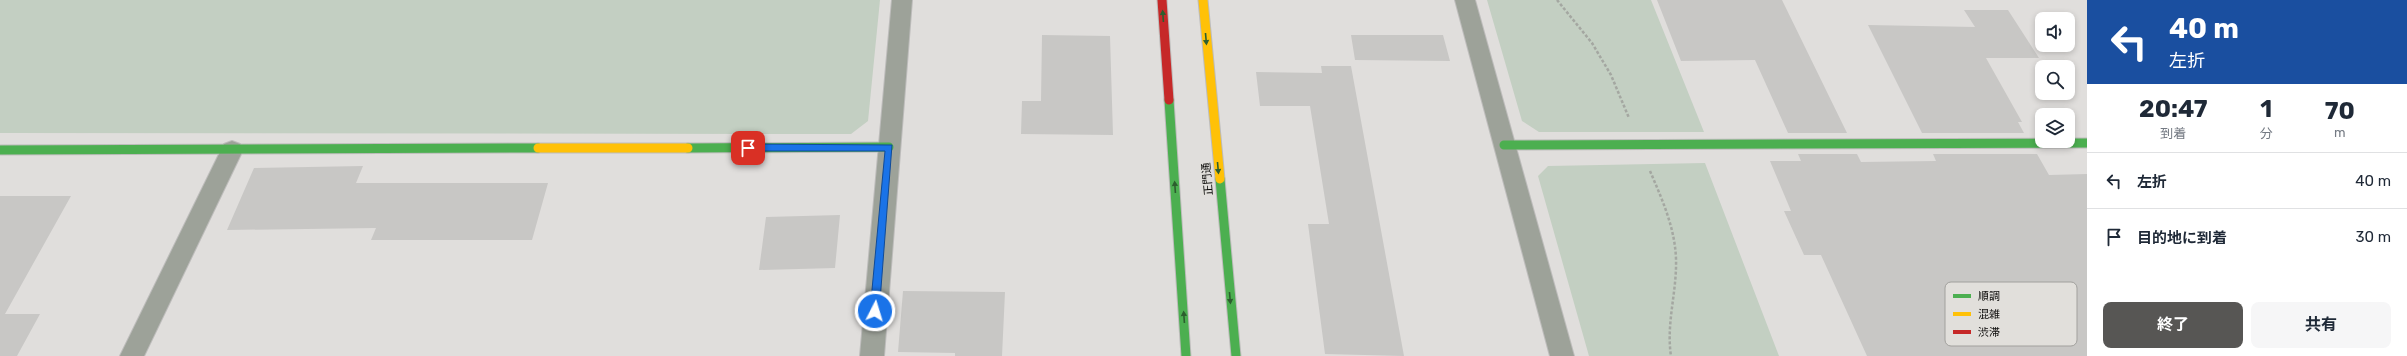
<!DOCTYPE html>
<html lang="ja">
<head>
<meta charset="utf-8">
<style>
	:root { --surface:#fff; --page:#f6f6f7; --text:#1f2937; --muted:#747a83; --line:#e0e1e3; --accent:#575654 }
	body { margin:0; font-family:Rubik,"Noto Sans JP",sans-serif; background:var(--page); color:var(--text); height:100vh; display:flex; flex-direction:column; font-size:15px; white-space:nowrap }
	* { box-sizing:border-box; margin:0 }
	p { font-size:13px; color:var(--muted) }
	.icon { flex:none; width:22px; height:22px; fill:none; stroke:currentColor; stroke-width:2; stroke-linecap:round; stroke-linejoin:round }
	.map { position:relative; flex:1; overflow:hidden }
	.panel { display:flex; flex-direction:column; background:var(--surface); width:320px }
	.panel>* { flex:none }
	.banner { background:#1a4fa0; color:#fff; overflow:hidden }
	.fabs { position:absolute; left:2035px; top:12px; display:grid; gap:8px }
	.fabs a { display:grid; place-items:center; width:40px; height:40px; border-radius:8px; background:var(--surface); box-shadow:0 2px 6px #0003; font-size:20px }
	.pin { position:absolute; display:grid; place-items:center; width:34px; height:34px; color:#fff; margin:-17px; border-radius:8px; box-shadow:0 2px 6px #0006 }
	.me { position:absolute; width:44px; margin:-22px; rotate:5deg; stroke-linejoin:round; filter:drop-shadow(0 0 3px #0008) }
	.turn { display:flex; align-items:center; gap:14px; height:84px; padding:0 16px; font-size:18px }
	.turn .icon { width:52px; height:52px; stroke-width:2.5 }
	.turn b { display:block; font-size:28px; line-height:34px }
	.eta { display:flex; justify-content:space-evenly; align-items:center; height:68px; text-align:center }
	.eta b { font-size:24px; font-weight:700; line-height:28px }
	.button { display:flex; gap:8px; margin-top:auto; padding:8px 16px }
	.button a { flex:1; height:46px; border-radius:8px; background:var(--accent); color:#fff; font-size:16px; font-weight:700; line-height:46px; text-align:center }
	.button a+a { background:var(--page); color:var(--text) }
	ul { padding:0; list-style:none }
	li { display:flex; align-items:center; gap:12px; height:56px; padding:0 16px; border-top:1px solid var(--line) }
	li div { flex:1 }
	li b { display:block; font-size:15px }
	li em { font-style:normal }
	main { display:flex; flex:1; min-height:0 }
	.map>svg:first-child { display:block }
	.green { fill:#c3cfc2 }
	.building { fill:#c8c7c5 }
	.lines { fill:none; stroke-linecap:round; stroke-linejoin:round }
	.street-casing { stroke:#bdbcbb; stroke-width:2 }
	.fast-casing { stroke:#bdbcbb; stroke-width:11 }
	.slow-casing { stroke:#bdbcbb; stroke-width:11 }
	.jam-casing { stroke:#bdbcbb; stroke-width:11 }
	.path { stroke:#a4a7a1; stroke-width:2.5; stroke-dasharray:3 2; stroke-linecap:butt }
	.street { fill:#9da299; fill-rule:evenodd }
	.fast { stroke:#4caf50; stroke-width:9 }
	.slow { stroke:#ffc107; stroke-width:9 }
	.jam { stroke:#c62828; stroke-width:9 }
	.oneway { fill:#2c5e2e }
	.route { fill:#1a73e8; stroke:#114b97 }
	.labels { text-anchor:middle; stroke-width:3; stroke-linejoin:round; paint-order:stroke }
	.street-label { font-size:11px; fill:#0d0c0b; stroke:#e1dfdb }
	.key { fill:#e1dfdb; stroke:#a1a09d; stroke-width:1 }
	.key-label { font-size:11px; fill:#0d0c0b }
</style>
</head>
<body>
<main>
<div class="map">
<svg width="2087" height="356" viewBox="0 0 2087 356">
	<rect width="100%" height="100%" fill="#e0dedc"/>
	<path class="green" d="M0,0H880L868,121L851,134L0,133Z
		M1487,0H1651L1704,132H1539L1522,121Z
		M1705,163L1779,356H1589L1538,176L1548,166Z"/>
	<path class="building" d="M1657,0H1782L1847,133H1788L1755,60L1681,61Z
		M1964,10H2008L2039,58H1986L2022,122H2018L2024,133H1922L1868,25L1975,27Z
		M1042,35L1110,36L1113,135L1021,134L1022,101H1041Z
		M1351,35H1443L1450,61L1355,60Z
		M1321,66H1351L1404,356L1325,354L1308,224H1329L1310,106H1260L1256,72L1322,73Z
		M1798,154H1857L1861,162L1936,161L1933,154H2037L2049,175L2087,174V356H1867L1821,255H1804L1784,211H1791L1770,161H1801Z
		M363,166L356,183H548L532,240H371L376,228L227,230L254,168Z
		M0,196H71L5,314H40L17,356H0Z
		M840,215L835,268L759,270L766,217Z
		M903,291L1005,292L1002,356H955V353L898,352Z"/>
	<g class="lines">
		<defs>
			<path id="street" d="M892,0H912L884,356H860Z
				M1455,0H1475L1574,356H1550Z
				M232,141L240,144L243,150L144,356H120L224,144Z"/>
			<path id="fast" d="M1169,100L1186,356
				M1504,145L2087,143
				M688,148L889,147
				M0,150L538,148
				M1220,179L1236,356"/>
			<path id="slow" d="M1203,0L1220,179
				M538,148H688"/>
			<path id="jam" d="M1162,0L1169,100"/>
		</defs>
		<use href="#street" class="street-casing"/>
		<use href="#fast" class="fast-casing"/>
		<use href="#slow" class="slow-casing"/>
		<use href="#jam" class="jam-casing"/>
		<path class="path" d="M1557,0L1592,43L1611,75L1629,118
			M1650,171C1662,199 1675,228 1676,259C1677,292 1666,323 1671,356"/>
		<use href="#street" class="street"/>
		<use href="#fast" class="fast"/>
		<use href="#slow" class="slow"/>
		<use href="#jam" class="jam"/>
	</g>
	<defs><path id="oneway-solid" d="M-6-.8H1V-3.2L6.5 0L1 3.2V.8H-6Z"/></defs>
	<g class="oneway">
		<use href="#oneway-solid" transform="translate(1163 16) rotate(-94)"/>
		<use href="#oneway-solid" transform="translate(1206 39) rotate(85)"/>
		<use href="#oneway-solid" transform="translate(1218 168) rotate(85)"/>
		<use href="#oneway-solid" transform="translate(1175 187) rotate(-94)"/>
		<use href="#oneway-solid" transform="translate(1230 298) rotate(85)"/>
		<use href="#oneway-solid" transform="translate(1184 317) rotate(-94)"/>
	</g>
	<path class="route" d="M748,144L892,145L879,314H872L870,311L885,151H748L744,148Z"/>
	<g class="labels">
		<g class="street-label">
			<text transform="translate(1207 179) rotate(-95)" y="4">正門通</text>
		</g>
	</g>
	<rect x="1945" y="282" width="132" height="64" rx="6" class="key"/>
	<rect x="1953" y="294" width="18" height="4" fill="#4caf50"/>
	<rect x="1953" y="312" width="18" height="4" fill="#ffc107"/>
	<rect x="1953" y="330" width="18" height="4" fill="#c62828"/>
	<g class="key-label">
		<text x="1978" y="300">順調</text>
		<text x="1978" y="318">混雑</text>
		<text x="1978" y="336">渋滞</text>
	</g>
</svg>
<div class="fabs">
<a><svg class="icon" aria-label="sound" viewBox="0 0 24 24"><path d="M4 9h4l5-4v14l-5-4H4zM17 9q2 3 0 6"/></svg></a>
<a><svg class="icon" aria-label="search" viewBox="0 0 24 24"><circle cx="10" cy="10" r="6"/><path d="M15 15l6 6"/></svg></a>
<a><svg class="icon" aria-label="layers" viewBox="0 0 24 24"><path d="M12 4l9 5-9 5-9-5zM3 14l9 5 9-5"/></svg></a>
</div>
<div class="pin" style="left:748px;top:148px;background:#d93025"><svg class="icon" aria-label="arrive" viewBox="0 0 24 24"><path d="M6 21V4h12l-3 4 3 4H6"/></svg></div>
<svg class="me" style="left:875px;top:311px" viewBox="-20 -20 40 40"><circle r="17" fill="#1a73e8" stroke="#fff" stroke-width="3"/><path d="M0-11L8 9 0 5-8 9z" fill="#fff"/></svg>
</div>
<section class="panel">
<div class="banner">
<div class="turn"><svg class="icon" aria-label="left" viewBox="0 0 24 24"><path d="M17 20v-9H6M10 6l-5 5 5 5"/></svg><div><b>40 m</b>左折</div></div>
</div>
<div class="eta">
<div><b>20:47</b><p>到着</p></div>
<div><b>1</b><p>分</p></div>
<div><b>70</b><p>m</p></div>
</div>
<ul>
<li><svg class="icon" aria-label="left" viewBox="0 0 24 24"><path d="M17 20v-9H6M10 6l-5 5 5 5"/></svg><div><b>左折</b></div><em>40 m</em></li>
<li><svg class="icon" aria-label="arrive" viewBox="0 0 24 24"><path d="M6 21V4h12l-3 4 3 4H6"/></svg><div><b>目的地に到着</b></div><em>30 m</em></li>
</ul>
<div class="button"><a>終了</a><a>共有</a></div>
</section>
</main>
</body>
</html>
